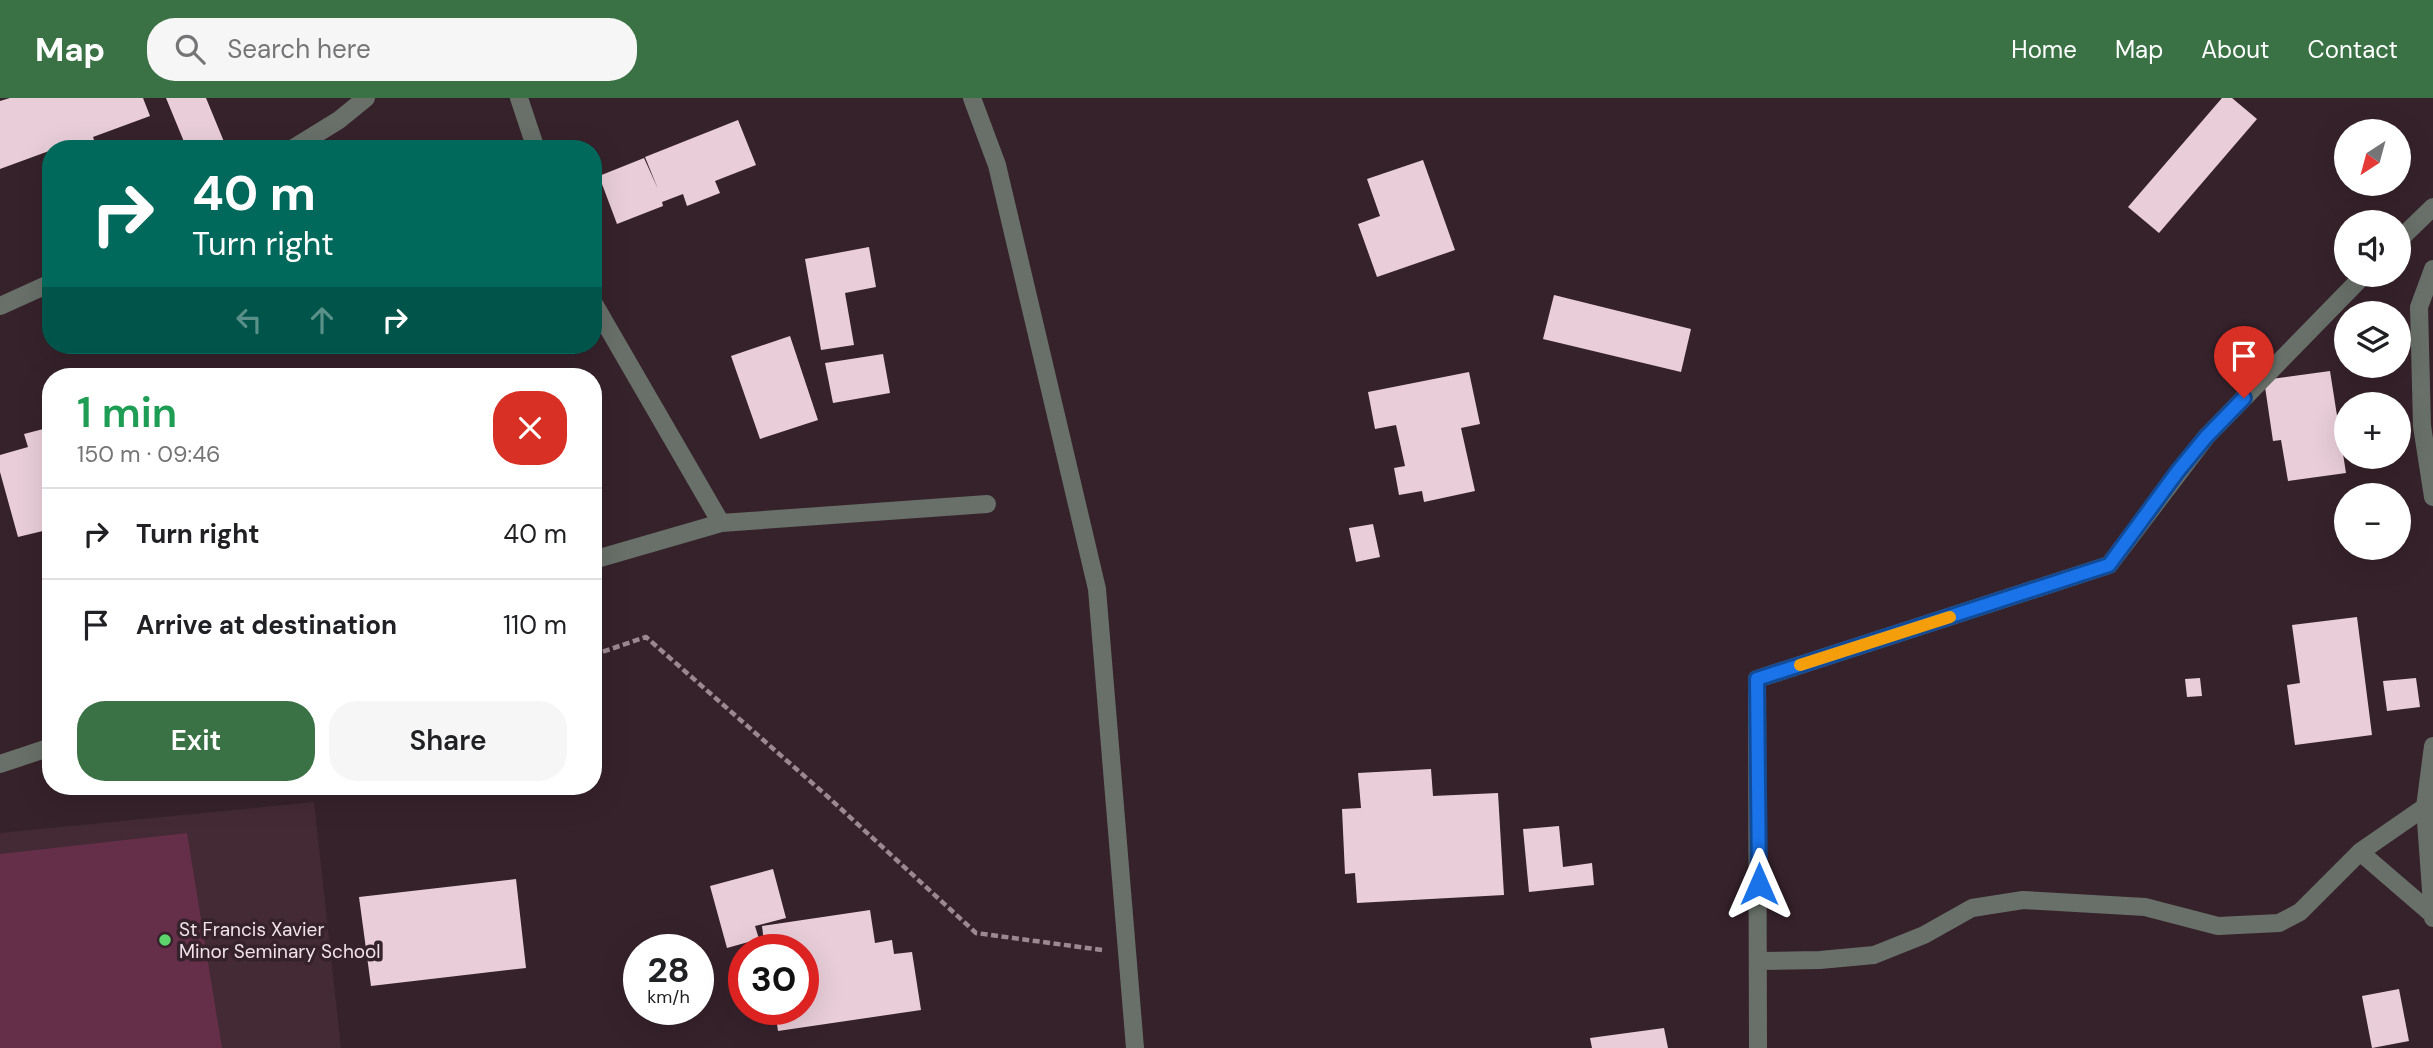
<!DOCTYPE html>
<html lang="en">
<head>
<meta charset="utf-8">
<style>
	:root { --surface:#fff; --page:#f6f6f6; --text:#202124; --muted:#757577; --line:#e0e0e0; --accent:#3b7245 }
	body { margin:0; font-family:"DM Sans",sans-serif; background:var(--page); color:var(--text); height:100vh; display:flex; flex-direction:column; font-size:26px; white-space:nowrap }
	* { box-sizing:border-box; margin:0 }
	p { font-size:23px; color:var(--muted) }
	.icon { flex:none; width:38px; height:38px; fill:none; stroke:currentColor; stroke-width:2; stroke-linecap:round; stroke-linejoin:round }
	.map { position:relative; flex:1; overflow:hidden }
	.details { position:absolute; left:42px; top:270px; width:560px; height:427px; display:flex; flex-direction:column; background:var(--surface); border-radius:28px; box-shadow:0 7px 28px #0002 }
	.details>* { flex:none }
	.top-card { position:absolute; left:42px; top:42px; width:560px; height:214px; border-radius:28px; box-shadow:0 7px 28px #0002; background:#00695c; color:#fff; overflow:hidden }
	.needle { width:46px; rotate:216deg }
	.buttons { position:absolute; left:2334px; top:21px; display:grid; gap:14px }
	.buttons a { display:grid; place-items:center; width:77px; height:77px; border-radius:50%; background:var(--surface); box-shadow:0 7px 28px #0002; font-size:35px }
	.speed { position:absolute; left:623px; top:836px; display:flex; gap:14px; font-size:35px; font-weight:700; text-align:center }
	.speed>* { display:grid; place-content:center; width:91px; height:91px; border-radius:50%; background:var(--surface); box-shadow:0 7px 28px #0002; line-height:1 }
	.speed small { font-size:18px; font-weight:400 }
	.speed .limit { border:10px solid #d22; background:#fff; color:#111 }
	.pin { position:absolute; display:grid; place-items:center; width:60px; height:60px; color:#fff; margin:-72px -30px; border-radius:50% 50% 50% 0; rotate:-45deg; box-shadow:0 0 7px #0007 }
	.pin .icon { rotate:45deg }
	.me { position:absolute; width:77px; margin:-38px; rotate:0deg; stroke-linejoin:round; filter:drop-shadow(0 0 5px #0008) }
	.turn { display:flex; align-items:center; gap:24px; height:147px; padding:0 35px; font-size:32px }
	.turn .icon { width:91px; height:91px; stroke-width:2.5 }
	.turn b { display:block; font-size:49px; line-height:60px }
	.lanes { display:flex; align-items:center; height:66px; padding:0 35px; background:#0003; justify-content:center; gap:35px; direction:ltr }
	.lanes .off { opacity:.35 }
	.round { display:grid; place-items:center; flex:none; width:74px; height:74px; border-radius:28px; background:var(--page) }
	.head { display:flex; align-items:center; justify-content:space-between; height:119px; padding:0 35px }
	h1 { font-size:42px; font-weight:600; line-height:52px; color:#1e9e55 }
	.action { display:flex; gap:14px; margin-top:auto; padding:14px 35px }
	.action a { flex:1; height:80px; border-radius:28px; background:var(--accent); color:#fff; font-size:28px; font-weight:600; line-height:80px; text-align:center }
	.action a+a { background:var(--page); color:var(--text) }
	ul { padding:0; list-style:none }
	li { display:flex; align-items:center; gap:21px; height:91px; padding:0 35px; border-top:2px solid var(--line) }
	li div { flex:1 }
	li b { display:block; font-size:26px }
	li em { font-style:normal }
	header { display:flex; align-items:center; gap:42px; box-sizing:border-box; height:98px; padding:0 35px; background:var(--accent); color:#fff }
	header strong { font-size:33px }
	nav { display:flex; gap:38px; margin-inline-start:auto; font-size:24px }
	.search { width:490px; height:63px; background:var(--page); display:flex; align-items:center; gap:18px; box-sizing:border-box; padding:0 24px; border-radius:28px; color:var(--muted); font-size:26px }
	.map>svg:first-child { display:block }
	.built { fill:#442a35 }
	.green { fill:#652f49 }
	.building { fill:#e9ced9 }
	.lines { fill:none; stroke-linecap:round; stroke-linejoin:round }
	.path { stroke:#9a8990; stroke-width:4.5; stroke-dasharray:7 3.5; stroke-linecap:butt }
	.minor { stroke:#687069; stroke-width:18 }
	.route-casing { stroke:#114b97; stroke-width:18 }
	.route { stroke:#1a73e8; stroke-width:12 }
	.slow { stroke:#f59e0b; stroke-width:12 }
	.poi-dot { fill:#5dd56d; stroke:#36222b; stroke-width:2.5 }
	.labels { text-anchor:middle; stroke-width:7; stroke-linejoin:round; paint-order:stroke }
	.poi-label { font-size:19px; fill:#f1e3e9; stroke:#36222b; text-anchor:start }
</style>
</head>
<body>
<header>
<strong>Map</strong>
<div class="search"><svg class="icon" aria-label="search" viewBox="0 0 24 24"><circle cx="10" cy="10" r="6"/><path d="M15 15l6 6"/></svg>Search here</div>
<nav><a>Home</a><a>Map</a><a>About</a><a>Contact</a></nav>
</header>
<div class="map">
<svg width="2433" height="950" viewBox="0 0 2433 950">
	<rect width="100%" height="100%" fill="#36222b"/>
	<path class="built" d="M314,704L341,950H0V735Z"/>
	<path class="green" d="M187,735L222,950H0V756Z"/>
	<path class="building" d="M10,0H143L150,18L93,39L96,48L89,51H51V58L49,53L0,71V3Z
		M166,0H206L227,51H187Z
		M2222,0H2232L2257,21L2159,135L2128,109Z
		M738,22L756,67L715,83L720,95L687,108L683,96L662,104L663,108L617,126L599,78L644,60L658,91L645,59Z
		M1423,62L1455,152L1377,179L1358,126L1380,118L1367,81Z
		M869,149L876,189L845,195L854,247L821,252L805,161Z
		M1554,197L1691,231L1681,274L1543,241Z
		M790,238L818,322L760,341L731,258Z
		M883,256L890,295L833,305L825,265Z
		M2330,273L2346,375L2288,383L2281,342L2273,343L2264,282Z
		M1469,274L1480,326L1461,330L1475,393L1424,404L1422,393L1399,397L1394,370L1405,368L1396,327L1375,331L1368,294Z
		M51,329V431L18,439L0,374V357L28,349L24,336Z
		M1373,426L1380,459L1356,464L1349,430Z
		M2357,519L2372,637L2295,647L2287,587L2300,585L2292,527Z
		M2200,580L2202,598L2187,599L2185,581Z
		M2416,580L2420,609L2387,613L2383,583Z
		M1431,671L1433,698L1498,695L1504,797L1357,805L1355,775L1345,776L1342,711L1361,710L1358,675Z
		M1559,728L1563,769L1592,765L1594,787L1529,794L1523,731Z
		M773,771L786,820L755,828L759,841L727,850L710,788Z
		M516,781L526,870L371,888L359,799Z
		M870,812L875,845L892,842L894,856L912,854L921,912L778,933L775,912H803V852H765L762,828Z
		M2399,891L2409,943L2372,950L2362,898Z
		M1664,930L1668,950H1592L1590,940Z"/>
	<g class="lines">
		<path class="path" d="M593,557L646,539L827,698L976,835L1102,852"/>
		<path class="minor" d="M519,0L536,51
			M972,0L997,67L1097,491L1135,950
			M292,51L339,22L366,0
			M2399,142L2433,109
			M2433,171L2419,209L2422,328L2433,399
			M593,204L721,425
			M0,208L51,185
			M593,462L721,425L987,406
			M2433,648L2425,709L2433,820
			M0,666L51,649
			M2360,754L2433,817
			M1760,863L1820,862L1874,857L1924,837L1972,810L2023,802L2145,809L2218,828L2279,825L2300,814L2360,754L2425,709
			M1758,950L1757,581L2109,467L2206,339L2364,177"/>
	</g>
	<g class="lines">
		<defs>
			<path id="route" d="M1759,786L1757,581L2109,467L2178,373L2206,339L2244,300"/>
		</defs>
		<use href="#route" class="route-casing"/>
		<use href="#route" class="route"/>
		<path class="slow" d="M1800,567L1950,519"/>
	</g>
	<circle class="poi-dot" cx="165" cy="842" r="7"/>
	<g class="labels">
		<g class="poi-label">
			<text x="179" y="838">St Francis Xavier<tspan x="179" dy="22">Minor Seminary School</tspan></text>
		</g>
	</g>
</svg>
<div class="buttons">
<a><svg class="needle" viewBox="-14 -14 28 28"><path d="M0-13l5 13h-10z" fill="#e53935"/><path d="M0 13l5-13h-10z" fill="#757577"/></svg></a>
<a><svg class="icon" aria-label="sound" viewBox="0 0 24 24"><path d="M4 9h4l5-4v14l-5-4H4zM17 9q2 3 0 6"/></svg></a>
<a><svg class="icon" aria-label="layers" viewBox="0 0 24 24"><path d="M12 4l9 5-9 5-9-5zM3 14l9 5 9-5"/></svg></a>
<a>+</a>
<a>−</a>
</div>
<div class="speed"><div>28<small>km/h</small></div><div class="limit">30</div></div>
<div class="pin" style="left:2244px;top:300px;background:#d93025"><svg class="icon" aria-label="arrive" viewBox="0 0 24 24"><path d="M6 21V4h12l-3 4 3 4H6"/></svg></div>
<svg class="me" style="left:1759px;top:786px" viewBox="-20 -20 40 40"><path d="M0-17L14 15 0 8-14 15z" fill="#1a73e8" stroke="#fff" stroke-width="4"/></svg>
<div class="top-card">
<div class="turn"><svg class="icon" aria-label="right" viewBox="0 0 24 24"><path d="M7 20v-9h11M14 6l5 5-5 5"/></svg><div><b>40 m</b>Turn right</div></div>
<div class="lanes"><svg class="icon off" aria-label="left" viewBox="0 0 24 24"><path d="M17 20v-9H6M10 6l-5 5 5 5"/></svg><svg class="icon off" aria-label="ahead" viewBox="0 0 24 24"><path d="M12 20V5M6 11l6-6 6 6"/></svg><svg class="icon" aria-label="right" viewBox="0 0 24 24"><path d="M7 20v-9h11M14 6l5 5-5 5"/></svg></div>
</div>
<section class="details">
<div class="head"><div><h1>1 min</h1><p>150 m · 09:46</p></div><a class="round" style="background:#d93025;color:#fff"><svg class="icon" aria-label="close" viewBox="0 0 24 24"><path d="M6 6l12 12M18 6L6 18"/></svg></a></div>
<ul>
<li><svg class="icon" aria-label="right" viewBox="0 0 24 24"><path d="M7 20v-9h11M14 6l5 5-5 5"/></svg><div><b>Turn right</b></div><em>40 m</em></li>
<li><svg class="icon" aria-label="arrive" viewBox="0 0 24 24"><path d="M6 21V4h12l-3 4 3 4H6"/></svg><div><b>Arrive at destination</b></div><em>110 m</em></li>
</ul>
<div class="action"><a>Exit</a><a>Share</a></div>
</section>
</div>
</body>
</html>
